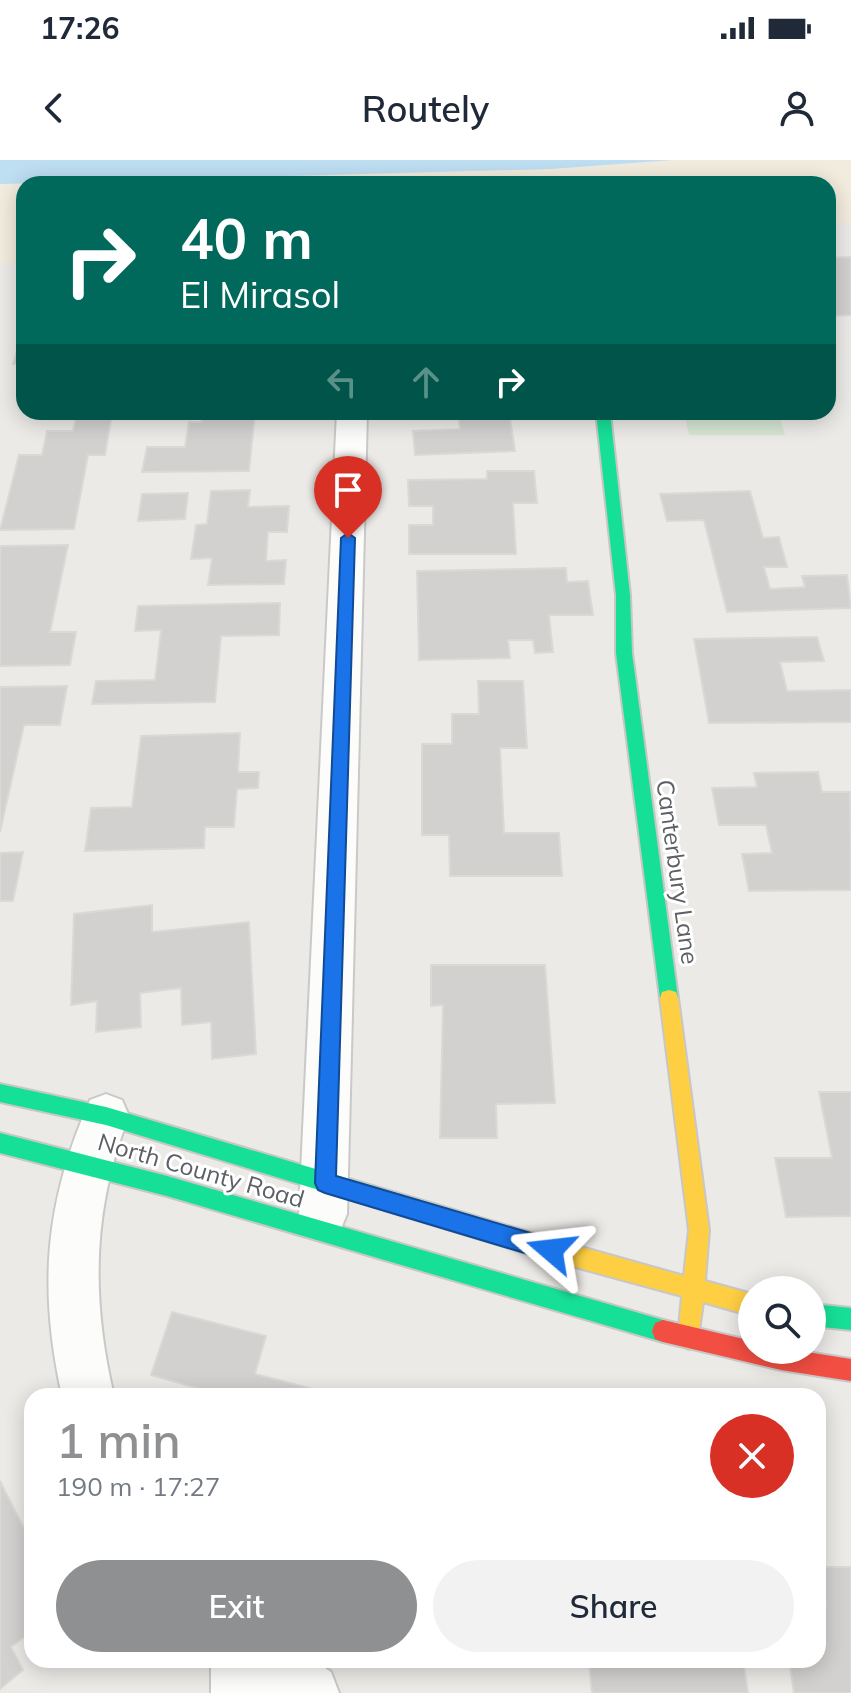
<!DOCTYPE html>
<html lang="en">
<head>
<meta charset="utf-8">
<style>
	:root { --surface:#fff; --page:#f2f2f3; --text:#1f2937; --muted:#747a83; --accent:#8e9092 }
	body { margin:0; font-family:Mulish,sans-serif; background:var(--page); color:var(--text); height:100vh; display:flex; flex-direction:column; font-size:30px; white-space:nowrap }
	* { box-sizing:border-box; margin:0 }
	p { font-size:26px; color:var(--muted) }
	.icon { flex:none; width:44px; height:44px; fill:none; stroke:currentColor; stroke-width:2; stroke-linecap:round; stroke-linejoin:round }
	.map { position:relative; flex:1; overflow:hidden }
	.details { position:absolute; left:24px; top:1228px; width:802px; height:280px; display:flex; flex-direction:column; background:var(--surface); border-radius:24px; box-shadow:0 4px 20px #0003 }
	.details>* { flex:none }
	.top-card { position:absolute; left:16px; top:16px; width:820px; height:244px; border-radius:24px; box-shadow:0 4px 20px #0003; background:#00695c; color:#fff; overflow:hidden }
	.fabs { position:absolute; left:738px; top:1116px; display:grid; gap:16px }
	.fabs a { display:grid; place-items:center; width:88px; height:88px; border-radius:50%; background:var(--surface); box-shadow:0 4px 20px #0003; font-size:40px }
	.pin { position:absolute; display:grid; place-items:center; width:68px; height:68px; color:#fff; margin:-82px -34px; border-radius:50% 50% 50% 0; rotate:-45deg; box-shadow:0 0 8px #0007 }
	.pin .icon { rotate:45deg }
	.me { position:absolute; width:88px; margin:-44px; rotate:287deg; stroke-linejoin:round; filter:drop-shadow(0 0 6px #0008) }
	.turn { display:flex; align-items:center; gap:28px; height:168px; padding:0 32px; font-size:36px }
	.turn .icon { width:104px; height:104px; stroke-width:2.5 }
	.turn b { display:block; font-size:56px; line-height:68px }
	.lanes { display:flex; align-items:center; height:76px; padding:0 32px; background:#0003; justify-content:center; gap:40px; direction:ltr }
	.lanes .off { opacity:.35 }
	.round { display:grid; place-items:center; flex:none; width:84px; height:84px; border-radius:42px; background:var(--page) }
	.summary { display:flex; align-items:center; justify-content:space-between; height:136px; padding:0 32px }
	h1 { font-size:48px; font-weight:600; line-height:60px; color:var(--accent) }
	.cta { display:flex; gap:16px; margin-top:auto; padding:16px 32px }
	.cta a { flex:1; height:92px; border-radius:48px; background:var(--accent); color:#fff; font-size:32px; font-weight:600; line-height:92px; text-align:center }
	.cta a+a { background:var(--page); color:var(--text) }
	.status { display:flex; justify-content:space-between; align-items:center; height:56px; padding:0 40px; background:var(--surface); direction:ltr }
	.status svg { height:22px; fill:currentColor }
	header { display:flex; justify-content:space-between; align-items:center; height:104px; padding:0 32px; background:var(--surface); font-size:36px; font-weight:600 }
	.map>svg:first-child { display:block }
	.green { fill:#d6e6d3 }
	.sand { fill:#f2ecde }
	.water { fill:#bedef2 }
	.building { fill:#d3d1d0; stroke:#dbd9d6; stroke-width:2 }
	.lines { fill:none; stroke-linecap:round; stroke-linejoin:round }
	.street-casing { stroke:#c8c9c8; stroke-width:4 }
	.fast-casing { stroke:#c7c7c7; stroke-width:4 }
	.slow-casing { stroke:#c7c7c7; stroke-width:4 }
	.jam-casing { stroke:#c7c7c7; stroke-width:4 }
	.street { fill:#fcfcfb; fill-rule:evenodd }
	.fast { fill:#16e098; fill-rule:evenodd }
	.slow { fill:#ffcf43; fill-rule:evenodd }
	.jam { fill:#f24e42; fill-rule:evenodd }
	.route { fill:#1a73e8; stroke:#114b97; stroke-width:2 }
	.labels { text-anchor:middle; stroke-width:6; stroke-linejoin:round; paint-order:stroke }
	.street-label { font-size:24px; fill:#5c6064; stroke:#fff }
</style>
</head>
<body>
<div class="status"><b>17:26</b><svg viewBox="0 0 49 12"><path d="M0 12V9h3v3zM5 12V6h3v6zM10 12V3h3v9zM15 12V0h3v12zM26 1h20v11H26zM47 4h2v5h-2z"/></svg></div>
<header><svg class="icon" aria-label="back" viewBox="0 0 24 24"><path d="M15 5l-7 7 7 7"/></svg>Routely<svg class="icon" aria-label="person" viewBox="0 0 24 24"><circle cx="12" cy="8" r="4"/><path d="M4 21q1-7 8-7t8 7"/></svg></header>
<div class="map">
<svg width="851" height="1533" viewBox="0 0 851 1533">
	<rect width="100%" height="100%" fill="#eceae7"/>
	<path class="green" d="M684,252H778L785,275H689Z"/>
	<path class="sand" d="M673,0H851V62L828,64V24H24V102L0,103V24L550,9Z"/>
	<path class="water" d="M0,0H673L550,9L0,24Z"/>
	<path class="building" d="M851,97V155L828,156V98Z
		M24,168V204H13Z
		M203,252H255L249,311L142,312L147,287H185L189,262H202Z
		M458,252H509L515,291L415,295L413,271L460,269Z
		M77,253H112L105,295H88L74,369L0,370L19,295H42L47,271H73Z
		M487,311H534L537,343H513L516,394H409V365H433V346H409L408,320L487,319Z
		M250,330L248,347L289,346L287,372H268L266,401L286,400L284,424L208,425L212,398L191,399L196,365L207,364L211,331Z
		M750,331L763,378L779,377L787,407H764L770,429L805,427L802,416L847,415L851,448L727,452L704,360L667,361L660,334Z
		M188,333L185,359L138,361L142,334Z
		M68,385L50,472H76L70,505L0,506V386Z
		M566,408L567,422L588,421L593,455H549L553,492L535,493L533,480H508L510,498L419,500L417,411Z
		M280,443L279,475L221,476L215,542L92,544L96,521L155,520L161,470L135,471L138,446Z
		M817,477L824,501L780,502L787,531L851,530V562L709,563L694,479Z
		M478,521H523L527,588H500L504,673H559L562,716H450L449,675H422V584H452V554H479Z
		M67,526L60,565H24L0,672V527Z
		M240,573L238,612H259L258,628L237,629L234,667H205L204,688L85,691L91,648L132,647L141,576Z
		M818,612L822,632H850L851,730L749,731L742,694L772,693L766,665H719L712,628L757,627L754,613Z
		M23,692L13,741H0V693Z
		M152,745V772L249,762L256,894L212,899L211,862L182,865L181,828L140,833L141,867L96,872L97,841L71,845L74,754Z
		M431,805H545L555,943L496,944L497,978H440L443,845L431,846Z
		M819,932H851V1056L786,1057L775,998H832Z
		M172,1152L266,1176L255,1214L340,1236H225L151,1215Z
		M0,1321L32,1384V1471L11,1487L23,1510L0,1529Z
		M820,1407H851V1533H794L789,1500H818V1446H826Z
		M589,1500H743L748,1533H592Z"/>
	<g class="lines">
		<defs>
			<path id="street" d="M337,252H367L347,1054L340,1071L323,1078L306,1071L299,1054Z
				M106,934L122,940L129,956C92,1049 91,1139 114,1236H62C38,1127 45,1042 90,940Z
				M211,1500H313L331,1512L339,1533H211Z"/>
			<path id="fast" d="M596,252H610L630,435L632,493L678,838L676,844L669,846L662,844L660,838L616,493V435Z
				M0,924L106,947L542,1076L549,1080L553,1087L549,1094L542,1098L106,965L0,942Z
				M0,973L167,1016L663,1160L671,1163L674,1171L671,1179L663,1182L167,1036L0,993Z
				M812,1144L851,1148V1170L812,1166Z"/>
			<path id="slow" d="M669,830L676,832L678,838L709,1070L705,1121L752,1134V1156L703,1142L697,1186L689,1189L681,1186L678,1178L682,1136L542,1098L535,1094L531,1087L535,1080L542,1076L684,1116L689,1070L660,838L662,832Z"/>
			<path id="jam" d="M663,1160L752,1181V1190H794L851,1199V1221L781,1210L663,1182L655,1179L652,1171L655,1163Z"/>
		</defs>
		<use href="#street" class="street-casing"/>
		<use href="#fast" class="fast-casing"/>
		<use href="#slow" class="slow-casing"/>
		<use href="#jam" class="jam-casing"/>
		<use href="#street" class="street"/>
		<use href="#fast" class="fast"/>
		<use href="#slow" class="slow"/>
		<use href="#jam" class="jam"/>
	</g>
	<path class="route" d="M348,373L355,378L336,1016L551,1079L559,1082L562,1090L559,1098L551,1101L325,1033L318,1030L315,1023L341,378Z"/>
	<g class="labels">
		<g class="street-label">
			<text transform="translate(677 712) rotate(82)" y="8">Canterbury Lane</text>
			<text transform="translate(201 1011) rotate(16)" y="8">North County Road</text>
		</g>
	</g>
</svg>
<div class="fabs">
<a><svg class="icon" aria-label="search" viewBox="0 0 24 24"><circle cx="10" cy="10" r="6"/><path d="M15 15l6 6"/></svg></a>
</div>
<div class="pin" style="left:348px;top:378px;background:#d93025"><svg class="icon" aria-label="arrive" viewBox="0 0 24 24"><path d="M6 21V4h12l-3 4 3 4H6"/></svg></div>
<svg class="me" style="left:551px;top:1090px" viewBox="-20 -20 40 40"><path d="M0-17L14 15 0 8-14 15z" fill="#1a73e8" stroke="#fff" stroke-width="4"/></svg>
<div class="top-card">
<div class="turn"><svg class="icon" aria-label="right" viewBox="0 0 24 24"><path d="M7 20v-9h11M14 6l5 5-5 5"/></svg><div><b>40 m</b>El Mirasol</div></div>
<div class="lanes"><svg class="icon off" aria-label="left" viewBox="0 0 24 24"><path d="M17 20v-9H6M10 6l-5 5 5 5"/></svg><svg class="icon off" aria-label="ahead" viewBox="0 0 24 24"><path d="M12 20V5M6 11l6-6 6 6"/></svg><svg class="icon" aria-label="right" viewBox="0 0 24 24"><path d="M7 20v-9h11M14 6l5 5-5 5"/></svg></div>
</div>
<section class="details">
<div class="summary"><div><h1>1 min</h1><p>190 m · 17:27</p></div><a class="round" style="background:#d93025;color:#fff"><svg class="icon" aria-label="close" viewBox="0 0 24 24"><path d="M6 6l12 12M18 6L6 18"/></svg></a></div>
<div class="cta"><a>Exit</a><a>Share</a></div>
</section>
</div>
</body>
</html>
